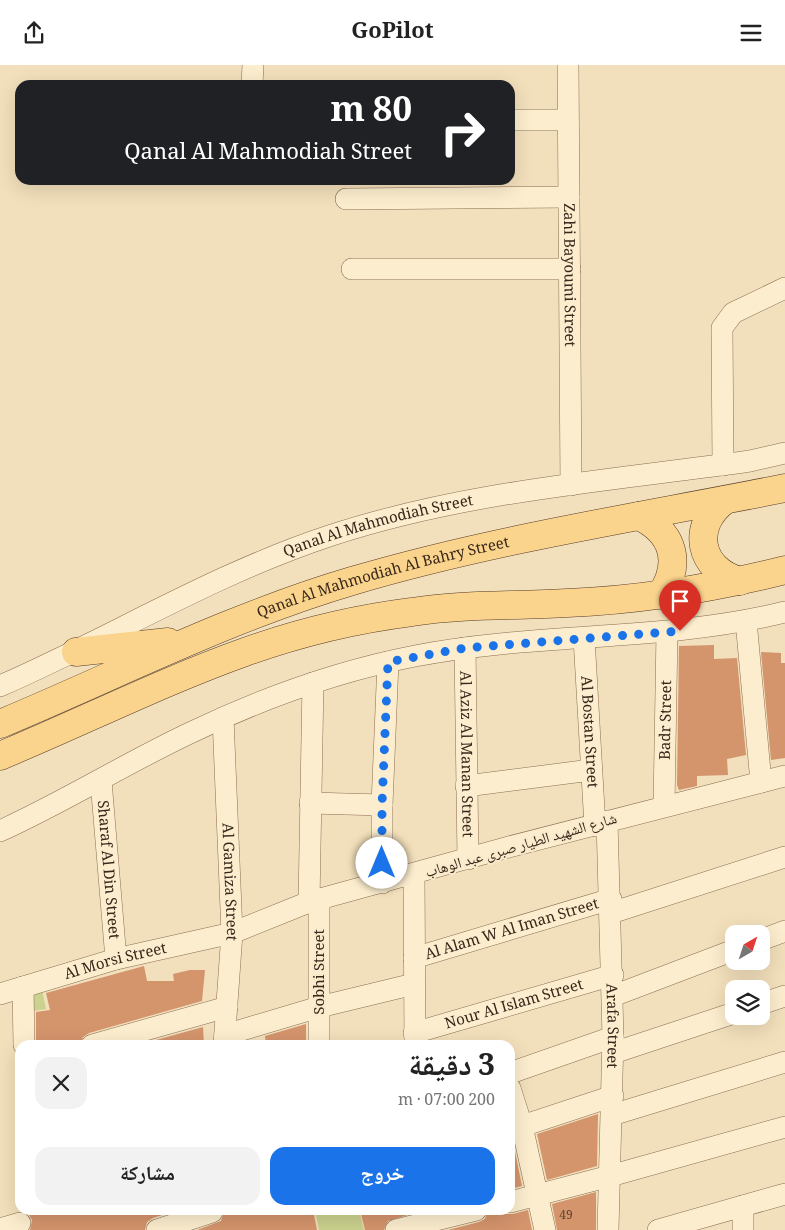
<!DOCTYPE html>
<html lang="ar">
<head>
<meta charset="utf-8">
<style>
	:root { --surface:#fff; --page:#f2f2f2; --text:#222; --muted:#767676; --accent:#1a73e8 }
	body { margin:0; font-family:Georgia,"Noto Naskh Arabic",serif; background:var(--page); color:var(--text); direction:rtl; height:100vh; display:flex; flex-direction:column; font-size:19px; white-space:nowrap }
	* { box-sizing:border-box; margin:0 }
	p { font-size:16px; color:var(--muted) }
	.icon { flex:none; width:28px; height:28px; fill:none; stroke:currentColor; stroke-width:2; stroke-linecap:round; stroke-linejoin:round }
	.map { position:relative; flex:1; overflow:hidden; direction:ltr }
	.panel { position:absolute; left:15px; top:975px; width:500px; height:175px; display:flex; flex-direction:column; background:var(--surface); border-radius:15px; box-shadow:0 5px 20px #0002; direction:rtl }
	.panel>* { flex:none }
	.guide { position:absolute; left:15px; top:15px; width:500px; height:105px; border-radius:15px; box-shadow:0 5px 20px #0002; direction:rtl; background:#202124; color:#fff; overflow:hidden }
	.needle { width:32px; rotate:39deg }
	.controls { position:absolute; left:725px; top:860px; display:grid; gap:10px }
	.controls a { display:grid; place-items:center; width:45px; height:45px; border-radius:10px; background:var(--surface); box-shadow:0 5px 20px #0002; font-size:25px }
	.pin { position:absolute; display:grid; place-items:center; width:42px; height:42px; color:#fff; margin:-51px -21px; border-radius:50% 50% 50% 0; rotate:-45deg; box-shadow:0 0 5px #0007 }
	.pin .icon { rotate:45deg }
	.me { position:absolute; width:55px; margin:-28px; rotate:0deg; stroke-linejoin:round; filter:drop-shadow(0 0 4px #0008) }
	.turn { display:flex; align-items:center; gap:18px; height:105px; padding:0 20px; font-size:22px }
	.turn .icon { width:65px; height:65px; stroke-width:2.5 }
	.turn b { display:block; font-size:35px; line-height:42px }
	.round { display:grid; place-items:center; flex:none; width:52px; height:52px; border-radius:15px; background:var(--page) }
	.summary { display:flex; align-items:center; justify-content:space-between; height:85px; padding:0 20px }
	h1 { font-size:30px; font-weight:700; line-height:38px }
	.action { display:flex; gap:10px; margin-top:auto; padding:10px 20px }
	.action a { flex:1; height:58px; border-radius:15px; background:var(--accent); color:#fff; font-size:20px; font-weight:700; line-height:58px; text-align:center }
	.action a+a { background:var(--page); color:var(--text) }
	header { display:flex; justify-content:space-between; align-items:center; height:65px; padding:0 20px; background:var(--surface); font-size:22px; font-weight:700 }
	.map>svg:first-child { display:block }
	.green { fill:#cbd18e }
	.building { fill:#d4946c }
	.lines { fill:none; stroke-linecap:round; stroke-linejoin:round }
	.minor-casing { stroke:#8b6f53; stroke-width:22 }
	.major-casing { stroke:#573c28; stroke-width:29 }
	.minor { stroke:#fcedce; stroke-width:21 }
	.major { stroke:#fad48d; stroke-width:28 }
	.route { stroke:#1a73e8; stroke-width:9; stroke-dasharray:0 16.2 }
	.labels { text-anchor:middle; stroke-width:4; stroke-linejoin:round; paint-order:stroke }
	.number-label { font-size:12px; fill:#5f422e }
	.street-label { font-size:15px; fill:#38271a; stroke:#f9eacb }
</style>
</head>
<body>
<header><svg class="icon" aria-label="menu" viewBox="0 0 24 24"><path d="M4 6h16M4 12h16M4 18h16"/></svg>GoPilot<svg class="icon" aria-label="share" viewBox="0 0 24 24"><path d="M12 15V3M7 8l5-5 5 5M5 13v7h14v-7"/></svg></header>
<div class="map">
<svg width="785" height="1165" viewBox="0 0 785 1165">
	<rect width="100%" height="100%" fill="#f2dfbb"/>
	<path class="green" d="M40,916L46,944L20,948Z
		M315,1145H359L364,1165H319Z"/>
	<path class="building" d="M714,580V594L737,593L746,690L727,694L728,710L697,711V721L679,725L677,720L679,581Z
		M761,587L781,588V598H785V693L771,695Z
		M144,901L147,916H174L173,909L190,905H205L202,936L89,968L83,972L80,980H36V947L50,945L46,928Z
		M306,959V980H266L265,971Z
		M203,962L204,980H138Z
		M598,1049L597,1101L547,1115L537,1069Z
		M510,1077H513L522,1121L510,1124Z
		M596,1127V1165H557L552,1139Z
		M44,1145H178L153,1153L147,1157L145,1165H30L32,1155L29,1150Z
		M224,1145H313L317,1165H197L221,1156Z
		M360,1145H414V1148L388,1156L384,1165H365Z
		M488,1145H501L506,1149H513L528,1145L532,1165H448L479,1157L485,1154Z"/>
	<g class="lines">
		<defs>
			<g id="minor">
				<path id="s1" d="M568,0L571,420"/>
				<path d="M252,20L253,0"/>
				<path d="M510,55H568"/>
				<path d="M346,134L569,132"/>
				<path d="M352,204H570"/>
				<path d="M723,400L722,263L733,248L785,223"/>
				<path d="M746,556L761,717"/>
				<path id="s2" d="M584,573L595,761"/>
				<path id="s3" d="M465,583L468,794"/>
				<path id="s4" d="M0,621C110,573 214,509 329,471C465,426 608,416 750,396L785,388"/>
				<path id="s5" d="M223,653L232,868L224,980"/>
				<path id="s6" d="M101,716L116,894"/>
				<path d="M466,721L591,705"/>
				<path d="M310,738L382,740"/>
				<path id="s7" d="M664,741L667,567"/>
				<path id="s8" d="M607,756L613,972L608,1165"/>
				<path d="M0,766C66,736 126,698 192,667C263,633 338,606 415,591C537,567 664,577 785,547"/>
				<path d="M414,810L415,980"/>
				<path d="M382,818V740L388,597"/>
				<path d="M309,837L313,618"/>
				<path d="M611,848L785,792"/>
				<path d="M761,875L785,866"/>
				<path id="s9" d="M414,893L611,834"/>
				<path d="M23,922L24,980"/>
				<path id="s10" d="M0,929L116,894L232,868L309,837L505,783L785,711"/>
				<path d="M613,931L734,885"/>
				<path d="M761,939L785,931"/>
				<path id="s11" d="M414,968L613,910"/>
				<path d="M225,970L319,942L414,919"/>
				<path d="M92,980L227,942"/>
				<path d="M319,980V835"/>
				<path d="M613,988L734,948"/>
				<path d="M510,1008L613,972"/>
				<path d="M510,1023L522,1061L545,1165"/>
				<path d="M612,1050L785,997"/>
				<path d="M510,1065L613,1031"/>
				<path d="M510,1137L610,1111L785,1062"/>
				<path d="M0,1164L20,1158"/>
				<path d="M157,1165L212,1147"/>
				<path d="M396,1165L476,1145"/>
				<path d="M658,1165L785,1129"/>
				<path d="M743,1165V1141"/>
			</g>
			<g id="major">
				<path d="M725,435C690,461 699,505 740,516"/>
				<path d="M639,451C674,468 682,498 661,530"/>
				<path d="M76,587L168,577"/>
				<path id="s12" d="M0,659C117,610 230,552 352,516C494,474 640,452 785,423"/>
				<path d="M0,691C82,657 161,617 245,587C298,568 356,554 412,547C463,539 515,541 567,538C641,535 713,523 785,505"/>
			</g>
		</defs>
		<use href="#minor" class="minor-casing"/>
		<use href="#major" class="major-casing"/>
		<use href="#minor" class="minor"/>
		<use href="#major" class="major"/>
	</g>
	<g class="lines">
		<path class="route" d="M382,798V740L388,597L465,583L680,566"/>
	</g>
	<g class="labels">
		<g class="number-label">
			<text x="566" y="1154">49</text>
		</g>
		<g class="street-label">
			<text dy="5" stroke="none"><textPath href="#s1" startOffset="210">Zahi Bayoumi Street</textPath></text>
			<text dy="5" stroke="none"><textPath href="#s4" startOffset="412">Qanal Al Mahmodiah Street</textPath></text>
			<text dy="5" stroke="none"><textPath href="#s12" startOffset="411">Qanal Al Mahmodiah Al Bahry Street</textPath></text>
			<text dy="5" stroke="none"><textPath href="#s7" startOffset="86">Badr Street</textPath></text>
			<text dy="5" stroke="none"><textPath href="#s2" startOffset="94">Al Bostan Street</textPath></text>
			<text dy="5" stroke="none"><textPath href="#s3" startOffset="106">Al Aziz Al Manan Street</textPath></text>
			<text transform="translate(521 780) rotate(-16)" y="5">شارع الشهيد الطيار صبرى عبد الوهاب</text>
			<text dy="5" stroke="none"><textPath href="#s6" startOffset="89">Sharaf Al Din Street</textPath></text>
			<text dy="5" stroke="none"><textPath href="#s5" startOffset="164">Al Gamiza Street</textPath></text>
			<text dy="5" stroke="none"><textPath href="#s9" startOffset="102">Al Alam W Al Iman Street</textPath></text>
			<text dy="5" stroke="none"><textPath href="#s10" startOffset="120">Al Morsi Street</textPath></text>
			<text transform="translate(319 907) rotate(-90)" y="5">Sobhi Street</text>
			<text dy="5" stroke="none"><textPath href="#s11" startOffset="104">Nour Al Islam Street</textPath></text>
			<text dy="5" stroke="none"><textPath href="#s8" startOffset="205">Arafa Street</textPath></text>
		</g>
	</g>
</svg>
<div class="controls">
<a><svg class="needle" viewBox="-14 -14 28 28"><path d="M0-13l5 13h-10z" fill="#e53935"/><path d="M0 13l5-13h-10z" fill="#767676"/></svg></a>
<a><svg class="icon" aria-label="layers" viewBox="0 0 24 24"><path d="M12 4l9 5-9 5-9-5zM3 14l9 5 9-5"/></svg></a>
</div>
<div class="pin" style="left:680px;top:566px;background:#d93025"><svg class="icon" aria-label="arrive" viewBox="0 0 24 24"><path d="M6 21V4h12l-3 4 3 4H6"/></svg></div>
<svg class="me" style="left:382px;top:798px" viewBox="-20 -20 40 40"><circle r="19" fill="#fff"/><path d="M0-13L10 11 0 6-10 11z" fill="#1a73e8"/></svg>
<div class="guide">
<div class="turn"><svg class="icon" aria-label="right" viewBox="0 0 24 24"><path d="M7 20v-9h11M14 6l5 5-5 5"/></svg><div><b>80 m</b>Qanal Al Mahmodiah Street</div></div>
</div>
<section class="panel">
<div class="summary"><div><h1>3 دقيقة</h1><p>200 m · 07:00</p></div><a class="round"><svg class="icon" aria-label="close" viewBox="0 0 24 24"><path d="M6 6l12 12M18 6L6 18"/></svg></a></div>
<div class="action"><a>خروج</a><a>مشاركة</a></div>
</section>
</div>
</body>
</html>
